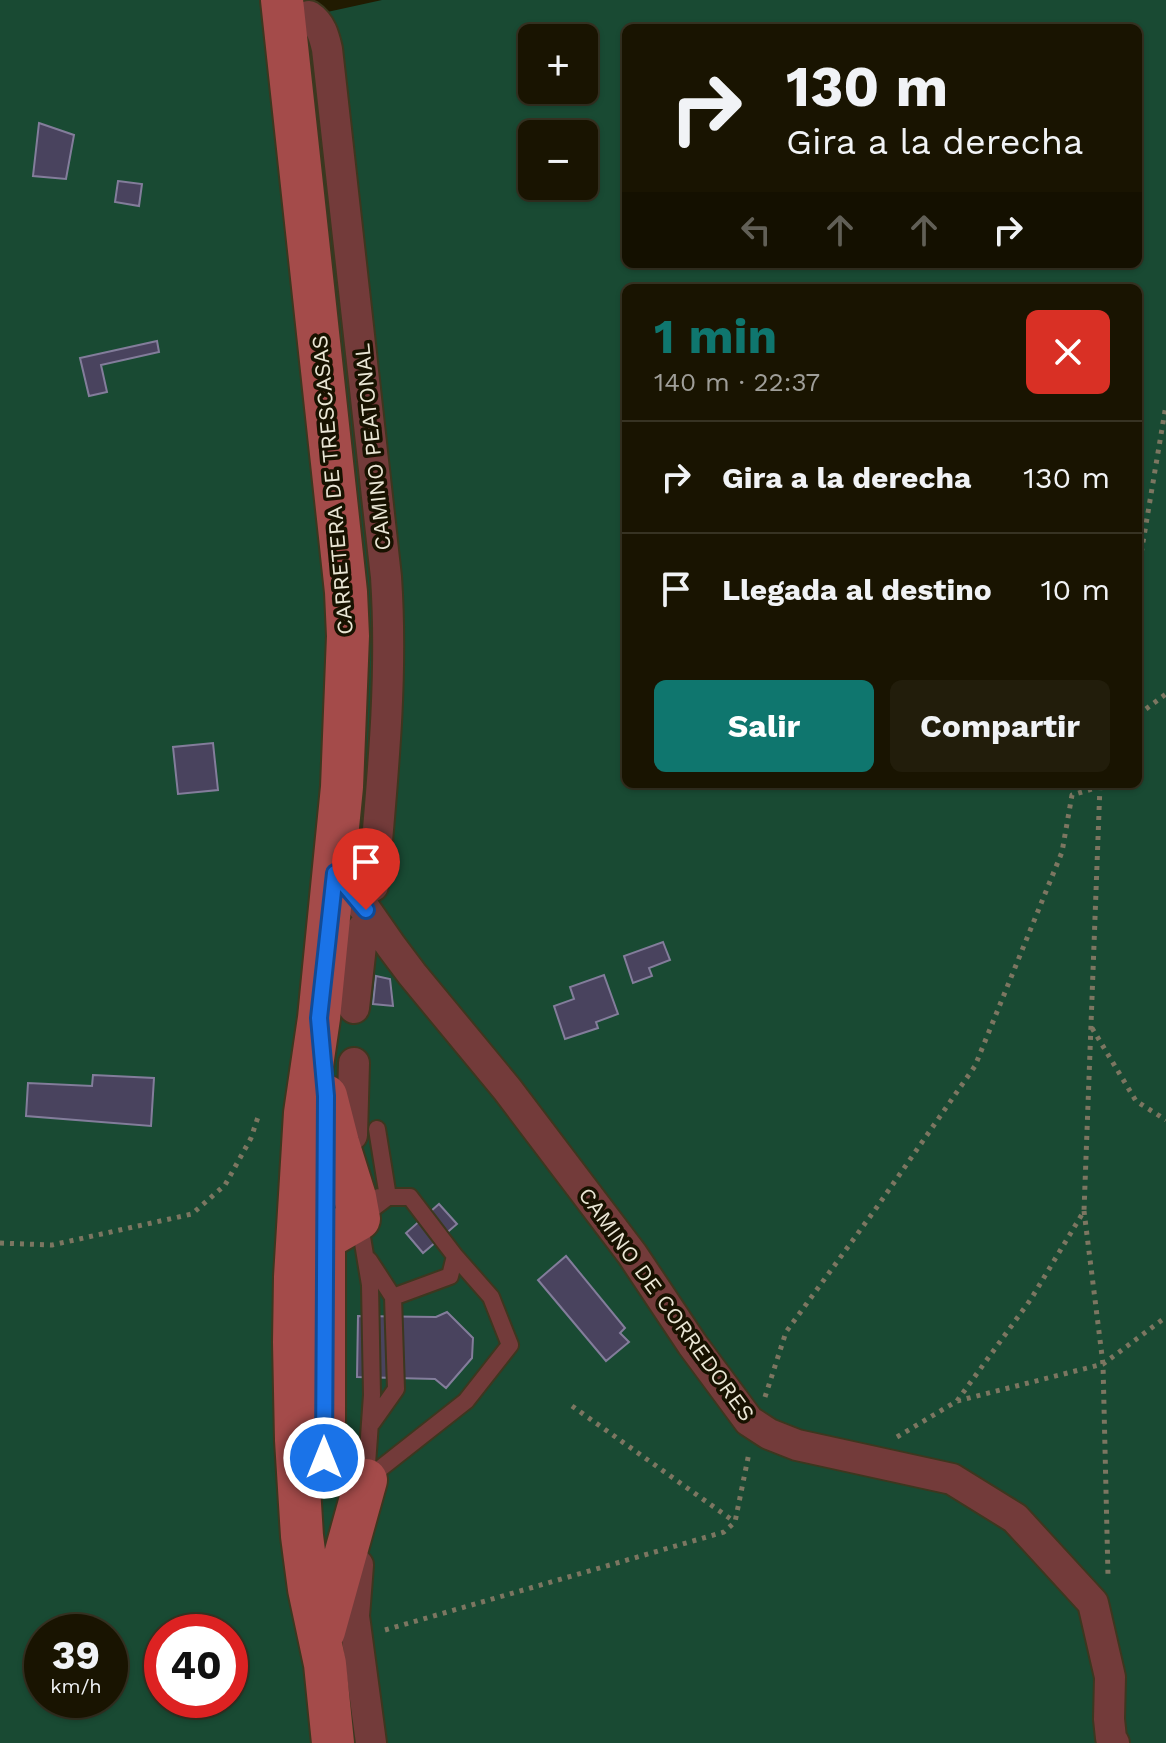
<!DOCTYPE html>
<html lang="es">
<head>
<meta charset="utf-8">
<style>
	:root { --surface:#191401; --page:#221d0b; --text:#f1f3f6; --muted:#9f9e99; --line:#373323; --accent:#0f766e }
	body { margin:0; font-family:"Work Sans",sans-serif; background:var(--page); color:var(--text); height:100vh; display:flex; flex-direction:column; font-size:30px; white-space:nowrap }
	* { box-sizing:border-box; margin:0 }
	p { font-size:26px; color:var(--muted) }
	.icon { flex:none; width:44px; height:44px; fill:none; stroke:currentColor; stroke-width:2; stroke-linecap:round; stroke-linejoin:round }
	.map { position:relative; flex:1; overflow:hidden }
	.drawer { position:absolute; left:622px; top:284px; width:520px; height:504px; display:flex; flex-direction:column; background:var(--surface); border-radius:12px; box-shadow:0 2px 6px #0004,0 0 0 2px var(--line) }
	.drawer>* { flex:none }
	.hud { position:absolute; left:622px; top:24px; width:520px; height:244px; border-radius:12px; box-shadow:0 2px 6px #0004,0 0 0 2px var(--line); background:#191401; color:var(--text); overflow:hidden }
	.fabs { position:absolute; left:518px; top:24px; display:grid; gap:16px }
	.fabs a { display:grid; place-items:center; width:80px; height:80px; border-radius:12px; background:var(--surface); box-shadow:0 2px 6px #0004,0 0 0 2px var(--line); font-size:40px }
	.speed { position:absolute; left:24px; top:1614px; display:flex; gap:16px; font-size:40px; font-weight:700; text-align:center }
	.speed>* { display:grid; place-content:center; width:104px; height:104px; border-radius:50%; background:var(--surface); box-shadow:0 2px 6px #0004,0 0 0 2px var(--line); line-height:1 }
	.speed small { font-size:20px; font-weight:400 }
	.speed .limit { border:12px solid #d22; background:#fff; color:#111 }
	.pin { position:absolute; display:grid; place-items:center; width:68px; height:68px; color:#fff; margin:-82px -34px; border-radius:50% 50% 50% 0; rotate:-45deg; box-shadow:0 0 8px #0007 }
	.pin .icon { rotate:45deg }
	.me { position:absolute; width:88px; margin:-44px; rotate:0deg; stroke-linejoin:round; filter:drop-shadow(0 0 6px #0008) }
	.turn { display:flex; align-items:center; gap:28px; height:168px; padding:0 32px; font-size:36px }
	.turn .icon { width:104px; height:104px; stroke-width:2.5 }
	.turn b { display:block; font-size:56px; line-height:68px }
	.lanes { display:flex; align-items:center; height:76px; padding:0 32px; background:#0003; justify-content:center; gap:40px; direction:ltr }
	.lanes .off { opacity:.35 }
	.round { display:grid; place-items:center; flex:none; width:84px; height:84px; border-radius:12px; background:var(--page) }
	.summary { display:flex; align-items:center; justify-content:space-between; height:136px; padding:0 32px }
	h1 { font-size:48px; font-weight:700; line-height:60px; color:var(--accent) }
	.button { display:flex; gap:16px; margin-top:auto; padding:16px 32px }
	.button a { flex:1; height:92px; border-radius:12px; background:var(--accent); color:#fff; font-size:32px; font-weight:700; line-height:92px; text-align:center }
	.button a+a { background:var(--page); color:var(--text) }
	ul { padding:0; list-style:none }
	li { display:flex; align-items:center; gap:24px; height:112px; padding:0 32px; border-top:2px solid var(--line) }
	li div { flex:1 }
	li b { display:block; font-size:30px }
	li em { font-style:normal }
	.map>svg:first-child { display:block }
	.green { fill:#194a33; fill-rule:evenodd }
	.building { fill:#49435e; stroke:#837d9b; stroke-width:2 }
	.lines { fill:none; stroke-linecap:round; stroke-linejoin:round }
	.lane-casing { stroke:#3d371f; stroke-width:20 }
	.street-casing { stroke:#3d371f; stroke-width:34 }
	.secondary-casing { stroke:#3d371f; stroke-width:46 }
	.path { stroke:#7c7661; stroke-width:5; stroke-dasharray:4 6; stroke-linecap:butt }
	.lane { stroke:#733b3a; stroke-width:16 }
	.street { stroke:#733b3a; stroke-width:30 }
	.secondary { stroke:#a44b4a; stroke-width:42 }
	.route-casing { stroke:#114b97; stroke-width:20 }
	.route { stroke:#1a73e8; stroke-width:14 }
	.labels { text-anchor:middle; stroke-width:7; stroke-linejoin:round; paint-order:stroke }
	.street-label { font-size:22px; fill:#eae6d5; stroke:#181200 }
</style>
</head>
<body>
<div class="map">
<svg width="1166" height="1743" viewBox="0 0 1166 1743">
	<rect width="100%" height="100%" fill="#211b01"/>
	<path class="green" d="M0,0H293L309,16L382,0H1166V1743H0ZM626,28H1138V264H626ZM532,38H584V90H532ZM532,134H584V186H532ZM626,288H1138V784H626ZM42,1632H110V1700H42ZM162,1632H230V1700H162Z"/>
	<path class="building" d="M39,123L74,135L66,179L33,176Z
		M118,181L142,184L139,206L115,202Z
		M157,341L159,352L101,365L107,392L89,396L80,358Z
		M213,743L218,790L178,794L173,747Z
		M663,942L670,960L649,968L652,976L633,983L624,956Z
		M604,975L618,1014L596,1022L598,1028L565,1039L554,1006L574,999L570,987Z
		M376,976L390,979L393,1006L373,1004Z
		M93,1075L154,1078L151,1126L26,1116L28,1083L92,1086Z
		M439,1204L457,1224L423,1253L406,1233Z
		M566,1256L625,1328L620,1333L629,1342L606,1361L538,1280Z
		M447,1312L473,1338L472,1358L446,1388L435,1379L357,1377L358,1316L436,1317Z"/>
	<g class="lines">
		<defs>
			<path id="lane" d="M377,1129L388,1197
				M379,1197H410L455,1256L450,1276L393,1297
				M369,1260L393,1297L396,1389L372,1423
				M366,1478L372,1395L370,1285L359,1219L388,1197
				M367,1479L466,1401L510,1345L491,1297L455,1256"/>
			<path id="street" d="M309,16C321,24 324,36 327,49L386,577C393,680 382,783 373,886
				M335,873L366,910L391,946L412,974L507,1089L632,1254L692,1344L749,1421L769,1434L797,1445L952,1479L1015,1518L1093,1603L1110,1677L1109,1719L1111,1738L1114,1743
				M354,1008L363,928
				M352,1135L354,1063
				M358,1565L354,1616L371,1743"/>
			<path id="secondary" d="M282,0L346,592L348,636L342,787L319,1018L305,1113L295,1277L294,1342L296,1440L302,1536L309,1589L325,1664L333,1743
				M311,1267L324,1239L359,1219L355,1197L338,1143L326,1096
				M324,1423V1246
				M324,1631L366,1480"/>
		</defs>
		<use href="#lane" class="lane-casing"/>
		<use href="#street" class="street-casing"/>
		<use href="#secondary" class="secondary-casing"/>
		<path class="path" d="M1138,572L1166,405
			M1138,715L1166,694
			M1092,1028L1136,1101L1166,1120
			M1084,1211L1103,1364L1108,1576
			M0,1243L52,1245L192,1214L225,1185L251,1138L259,1114
			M765,1397L786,1332L877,1207L975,1066L1062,852L1072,795L1099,787L1100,784
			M957,1401L1031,1299L1084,1211L1100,785
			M572,1406L735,1522
			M897,1437L957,1401L1103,1364L1166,1317
			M385,1630L724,1532L735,1522L749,1453"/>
		<use href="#lane" class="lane"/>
		<use href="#street" class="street"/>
		<use href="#secondary" class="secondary"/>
	</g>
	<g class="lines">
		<defs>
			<path id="route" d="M324,1458L326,1096L319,1018L335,873L366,910"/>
		</defs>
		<use href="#route" class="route-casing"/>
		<use href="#route" class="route"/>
	</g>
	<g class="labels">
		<g class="street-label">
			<text transform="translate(372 447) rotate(-96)" y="8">CAMINO PEATONAL</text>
			<text transform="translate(332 485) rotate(-95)" y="8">CARRETERA DE TRESCASAS</text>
			<text transform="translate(667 1304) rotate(54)" y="8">CAMINO DE CORREDORES</text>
		</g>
	</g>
</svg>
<div class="fabs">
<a>+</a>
<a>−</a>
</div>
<div class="speed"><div>39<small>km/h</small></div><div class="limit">40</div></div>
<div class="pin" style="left:366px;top:910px;background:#d93025"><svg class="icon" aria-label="arrive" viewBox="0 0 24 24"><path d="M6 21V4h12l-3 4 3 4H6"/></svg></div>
<svg class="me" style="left:324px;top:1458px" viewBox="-20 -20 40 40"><circle r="17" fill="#1a73e8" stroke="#fff" stroke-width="3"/><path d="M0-11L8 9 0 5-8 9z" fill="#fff"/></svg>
<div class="hud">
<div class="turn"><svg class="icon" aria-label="right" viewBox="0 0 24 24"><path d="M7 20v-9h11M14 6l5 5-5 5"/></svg><div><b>130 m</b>Gira a la derecha</div></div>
<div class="lanes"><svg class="icon off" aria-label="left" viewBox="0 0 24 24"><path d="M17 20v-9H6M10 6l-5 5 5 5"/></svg><svg class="icon off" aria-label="ahead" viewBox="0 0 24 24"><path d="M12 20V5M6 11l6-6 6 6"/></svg><svg class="icon off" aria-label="ahead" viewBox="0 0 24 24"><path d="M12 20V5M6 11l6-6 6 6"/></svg><svg class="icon" aria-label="right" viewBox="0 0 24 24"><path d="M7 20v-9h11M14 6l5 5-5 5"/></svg></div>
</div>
<section class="drawer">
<div class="summary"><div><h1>1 min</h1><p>140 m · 22:37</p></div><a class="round" style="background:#d93025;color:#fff"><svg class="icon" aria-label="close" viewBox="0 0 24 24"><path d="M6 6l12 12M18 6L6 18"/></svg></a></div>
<ul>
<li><svg class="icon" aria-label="right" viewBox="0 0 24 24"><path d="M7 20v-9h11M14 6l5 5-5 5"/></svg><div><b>Gira a la derecha</b></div><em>130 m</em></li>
<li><svg class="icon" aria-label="arrive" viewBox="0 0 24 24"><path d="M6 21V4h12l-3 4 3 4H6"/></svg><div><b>Llegada al destino</b></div><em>10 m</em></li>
</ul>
<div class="button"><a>Salir</a><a>Compartir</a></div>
</section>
</div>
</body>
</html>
